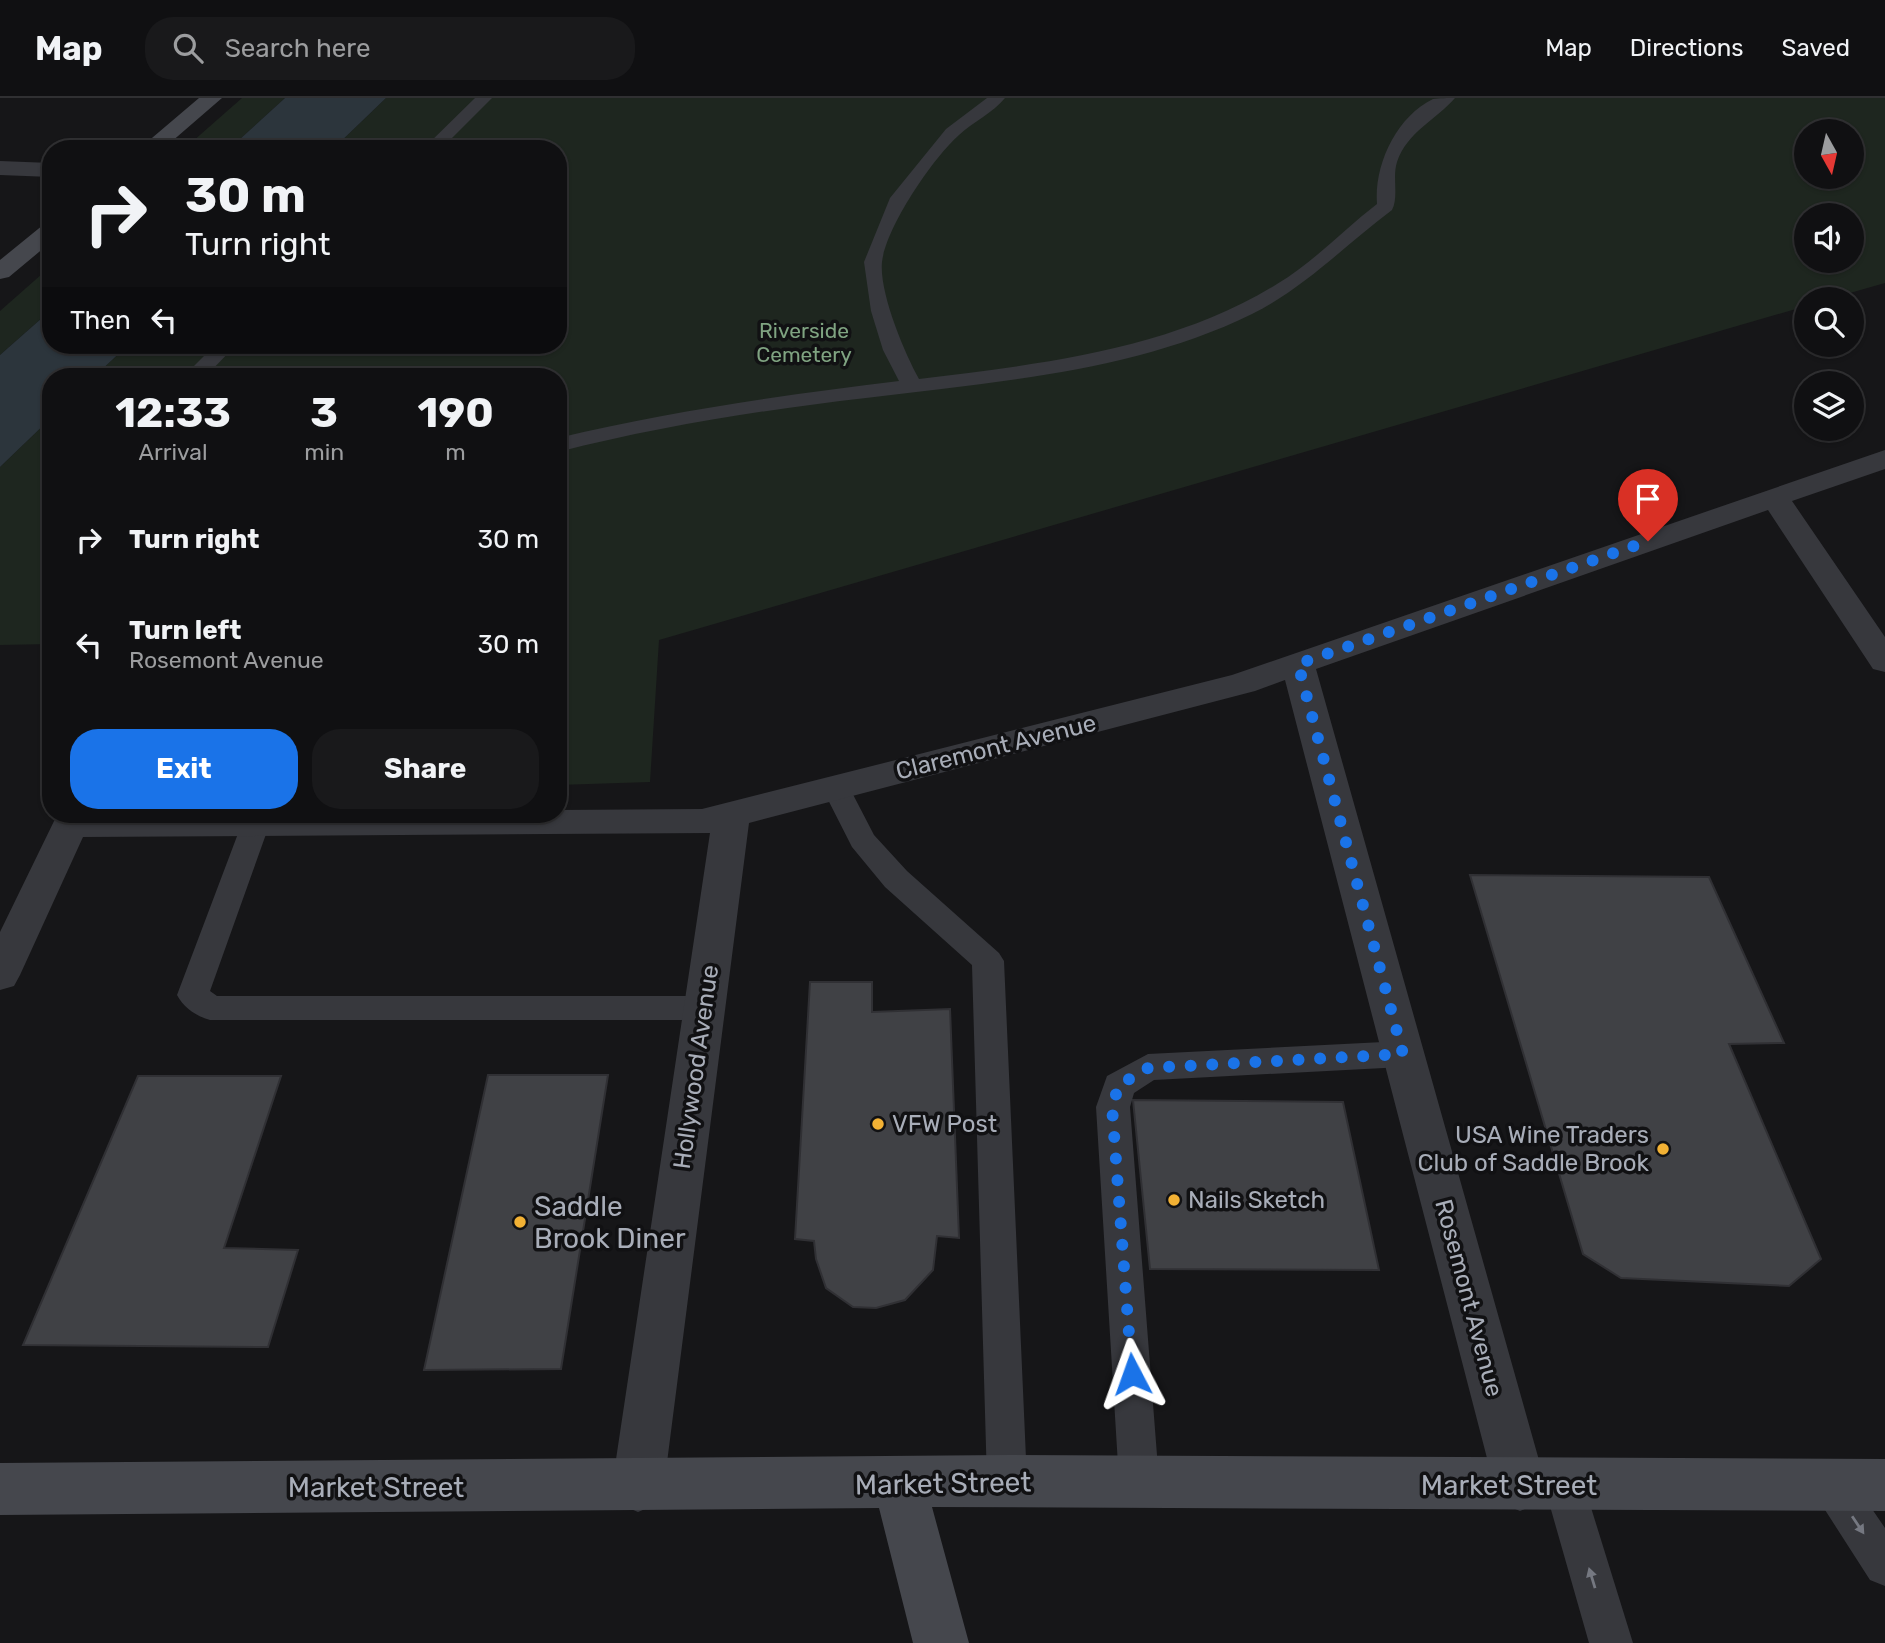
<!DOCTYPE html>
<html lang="en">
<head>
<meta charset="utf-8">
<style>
	:root { --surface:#101012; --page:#19191b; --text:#f1f3f6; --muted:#9c9d9f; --line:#303032; --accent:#1a73e8 }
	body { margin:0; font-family:Rubik,sans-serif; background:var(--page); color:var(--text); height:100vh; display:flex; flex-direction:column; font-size:26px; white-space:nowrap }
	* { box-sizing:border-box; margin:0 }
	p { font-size:23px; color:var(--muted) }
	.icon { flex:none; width:38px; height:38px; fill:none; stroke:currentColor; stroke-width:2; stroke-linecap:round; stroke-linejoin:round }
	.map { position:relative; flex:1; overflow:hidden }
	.side { position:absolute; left:42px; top:270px; width:525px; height:455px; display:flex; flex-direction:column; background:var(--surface); border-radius:28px; box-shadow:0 2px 5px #0004,0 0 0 2px var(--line) }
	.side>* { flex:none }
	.guide { position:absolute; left:42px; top:42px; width:525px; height:214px; border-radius:28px; box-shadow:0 2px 5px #0004,0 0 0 2px var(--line); background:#101012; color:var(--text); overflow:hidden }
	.needle { width:46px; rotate:172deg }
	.tools { position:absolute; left:1794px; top:21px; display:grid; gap:14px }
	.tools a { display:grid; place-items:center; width:70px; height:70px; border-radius:50%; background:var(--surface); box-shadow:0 2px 5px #0004,0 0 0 2px var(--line); font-size:35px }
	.pin { position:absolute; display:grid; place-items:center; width:60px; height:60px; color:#fff; margin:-72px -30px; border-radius:50% 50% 50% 0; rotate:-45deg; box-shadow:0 0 7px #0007 }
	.pin .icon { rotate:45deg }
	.me { position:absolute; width:77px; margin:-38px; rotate:356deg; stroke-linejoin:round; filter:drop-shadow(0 0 5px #0008) }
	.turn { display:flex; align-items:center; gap:24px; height:147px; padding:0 28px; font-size:32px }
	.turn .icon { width:91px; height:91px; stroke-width:2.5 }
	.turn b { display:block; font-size:49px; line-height:60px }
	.then { display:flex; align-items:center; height:66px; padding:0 28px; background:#0003; gap:14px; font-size:26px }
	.eta { display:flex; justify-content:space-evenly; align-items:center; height:119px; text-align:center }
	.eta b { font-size:42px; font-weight:700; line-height:49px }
	.button { display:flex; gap:14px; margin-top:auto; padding:14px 28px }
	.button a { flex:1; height:80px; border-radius:28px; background:var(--accent); color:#fff; font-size:28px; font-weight:700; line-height:80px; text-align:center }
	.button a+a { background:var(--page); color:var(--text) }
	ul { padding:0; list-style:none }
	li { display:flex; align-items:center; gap:21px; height:105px; padding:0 28px }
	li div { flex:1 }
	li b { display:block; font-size:26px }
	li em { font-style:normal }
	header { display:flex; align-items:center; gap:42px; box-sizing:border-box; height:98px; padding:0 35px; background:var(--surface); border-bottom:2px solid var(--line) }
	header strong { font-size:33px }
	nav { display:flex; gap:38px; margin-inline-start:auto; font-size:24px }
	.search { width:490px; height:63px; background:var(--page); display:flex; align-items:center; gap:18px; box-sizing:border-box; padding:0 24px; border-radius:28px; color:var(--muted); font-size:26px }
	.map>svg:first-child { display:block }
	.green { fill:#1e261f; fill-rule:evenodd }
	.water { fill:#2c353c }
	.building { fill:#404145; stroke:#303034; stroke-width:2 }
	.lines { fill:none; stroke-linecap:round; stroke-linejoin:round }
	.lane { fill:#37383d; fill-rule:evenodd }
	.street { fill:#37383d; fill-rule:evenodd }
	.secondary { fill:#45474d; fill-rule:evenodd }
	.oneway { fill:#757881 }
	.route { stroke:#1a73e8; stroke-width:12; stroke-dasharray:0 21.6 }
	.poi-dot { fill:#f2b134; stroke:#111113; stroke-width:2.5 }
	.labels { text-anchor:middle; stroke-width:7; stroke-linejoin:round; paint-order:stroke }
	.far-park-label { font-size:21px; fill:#7fa381; stroke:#111113 }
	.street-label { font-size:24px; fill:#a8adb8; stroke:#111113 }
	.poi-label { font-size:24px; fill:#a8adb8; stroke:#111113; text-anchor:start }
	.near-poi-label { font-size:28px; fill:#a8adb8; stroke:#111113; text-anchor:start }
	.near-street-label { font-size:28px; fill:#a8adb8; stroke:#111113 }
</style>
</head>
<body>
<header>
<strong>Map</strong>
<div class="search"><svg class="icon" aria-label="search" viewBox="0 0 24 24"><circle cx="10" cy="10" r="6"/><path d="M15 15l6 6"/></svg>Search here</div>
<nav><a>Map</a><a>Directions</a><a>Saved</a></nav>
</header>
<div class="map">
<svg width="1885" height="1545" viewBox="0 0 1885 1545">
	<rect width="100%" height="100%" fill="#161618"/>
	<path class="green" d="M242,0H285L229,51H184Z
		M386,0H1885V185L1829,201H1806V208L659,542L650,684L558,687V278H95L128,247H558V51H333ZM1806,33H1852V79H1806ZM1806,117H1852V163H1806Z
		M51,168V212L0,257V213Z
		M51,320V546L0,547V369Z"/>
	<path class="water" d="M285,0H386L333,51H229Z
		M51,212V247H128L95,278H51V320L0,369V257Z"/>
	<path class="building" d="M1470,777L1709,779L1784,945L1729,946L1821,1161L1789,1188L1621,1180L1583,1156Z
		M810,884H872V914L950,911L959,1140L937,1138L933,1172L905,1202L876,1210L853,1209L826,1190L816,1161L814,1143L795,1141Z
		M488,977H608L561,1271L424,1272Z
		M138,978H281L224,1150L298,1152L268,1249L23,1247Z
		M1133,1002L1343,1004L1379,1172L1150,1171Z"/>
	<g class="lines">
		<path class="lane" d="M475,0H492L441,51H423Z
			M987,0H1005C993,15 973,24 959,37C933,60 886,129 882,164C879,194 904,254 919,281C1041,266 1170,252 1277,186C1314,164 1343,132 1377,106C1374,67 1396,19 1433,1C1439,0 1448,0 1455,0C1436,22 1407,34 1397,64C1392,79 1399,99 1392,112C1345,147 1306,189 1252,216C1134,274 995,284 866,300C762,312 660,328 558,354V340C671,313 784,297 899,283L883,252L871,213L864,164L890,100L946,31Z
			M215,247H236L206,278H184Z
			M836,681L846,683L874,737L907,773L999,855L1004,863L1027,1383L1021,1397L1007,1403L993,1397L987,1383L972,867L885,789L852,749L822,690L826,683Z
			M254,716L266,718L270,725L210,893L217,898H704L715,901L720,910L715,919L704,922H210C196,918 184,910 177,897L242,725L246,718Z
			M1403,943L1415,947L1420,956L1415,965L1403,969L1154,982L1134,995L1130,1009L1159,1383L1153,1397L1139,1403L1125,1397L1119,1383L1096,1009L1107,978L1148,956Z
			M1564,1367L1578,1373L1584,1387L1633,1545H1589L1544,1387L1550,1373Z
			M1832,1367L1846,1373L1885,1430V1488L1870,1482L1818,1401L1812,1387L1818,1373Z"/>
		<path class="street" d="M0,63L51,65V79L0,77Z
			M1885,352V371L1792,403L1885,539V574L1873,571L1768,412L1316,571L1546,1387L1539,1405L1520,1413L1501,1405L1494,1387L1285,582L1255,593L749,725L664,1388L657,1406L638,1414L619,1406L612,1388L710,735L83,739L20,877L14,888L0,892V834L57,717L558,716V712L702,711L1232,577Z"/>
		<path class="secondary" d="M199,0H222L163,51H139Z
			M51,125V144L9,179L0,181V162L43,127Z
			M1007,1357L1885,1361V1413L932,1409L969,1545H913L879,1410L0,1417V1365Z"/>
	</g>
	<defs><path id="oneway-solid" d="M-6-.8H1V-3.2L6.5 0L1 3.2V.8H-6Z" transform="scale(1.75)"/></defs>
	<g class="oneway">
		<use href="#oneway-solid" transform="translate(1858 1427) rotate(56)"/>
		<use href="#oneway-solid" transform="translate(1592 1480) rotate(-107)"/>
	</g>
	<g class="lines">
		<path class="route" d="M1132,1276L1112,1009L1119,987L1148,970L1403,956L1298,566L1648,443"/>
	</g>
	<g class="poi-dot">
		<circle cx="878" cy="1026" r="7"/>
		<circle cx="1663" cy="1051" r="7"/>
		<circle cx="1174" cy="1102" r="7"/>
		<circle cx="520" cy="1124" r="7"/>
	</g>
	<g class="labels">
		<g class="far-park-label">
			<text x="804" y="240">Riverside<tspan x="804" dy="24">Cemetery</tspan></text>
		</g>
		<g class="street-label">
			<text transform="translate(996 649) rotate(-14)" y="8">Claremont Avenue</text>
			<text transform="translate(696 969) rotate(-82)" y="8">Hollywood Avenue</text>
			<text transform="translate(1469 1200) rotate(75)" y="8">Rosemont Avenue</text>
		</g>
		<g class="poi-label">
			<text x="892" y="1034">VFW Post</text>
			<text x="1649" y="1045" text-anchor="end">USA Wine Traders<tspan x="1649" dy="28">Club of Saddle Brook</tspan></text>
			<text x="1188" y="1110">Nails Sketch</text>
		</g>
		<g class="near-poi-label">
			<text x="534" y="1118">Saddle<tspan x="534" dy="32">Brook Diner</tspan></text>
		</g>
		<g class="near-street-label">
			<text transform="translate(943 1385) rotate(-1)" y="10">Market Street</text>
			<text x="1509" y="1397">Market Street</text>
			<text x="376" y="1399">Market Street</text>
		</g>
	</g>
</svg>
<div class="tools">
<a><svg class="needle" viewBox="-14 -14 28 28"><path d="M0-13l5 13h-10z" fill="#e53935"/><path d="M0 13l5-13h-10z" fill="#9c9d9f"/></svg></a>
<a><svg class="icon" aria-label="sound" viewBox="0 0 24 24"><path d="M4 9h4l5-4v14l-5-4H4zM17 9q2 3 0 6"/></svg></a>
<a><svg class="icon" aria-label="search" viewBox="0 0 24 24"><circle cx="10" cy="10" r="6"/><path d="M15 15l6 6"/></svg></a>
<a><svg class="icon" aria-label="layers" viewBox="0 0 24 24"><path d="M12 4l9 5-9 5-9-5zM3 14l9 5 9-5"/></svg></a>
</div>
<div class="pin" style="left:1648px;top:443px;background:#d93025"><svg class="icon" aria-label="arrive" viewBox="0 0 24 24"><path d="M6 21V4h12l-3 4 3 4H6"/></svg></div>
<svg class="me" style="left:1132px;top:1276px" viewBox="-20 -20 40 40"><path d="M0-17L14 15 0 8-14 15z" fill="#1a73e8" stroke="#fff" stroke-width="4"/></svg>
<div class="guide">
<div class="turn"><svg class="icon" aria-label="right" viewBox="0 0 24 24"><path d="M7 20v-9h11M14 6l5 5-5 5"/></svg><div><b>30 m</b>Turn right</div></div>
<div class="then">Then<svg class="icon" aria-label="left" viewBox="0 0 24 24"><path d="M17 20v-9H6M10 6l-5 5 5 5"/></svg></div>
</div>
<section class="side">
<div class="eta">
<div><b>12:33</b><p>Arrival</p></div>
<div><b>3</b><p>min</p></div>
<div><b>190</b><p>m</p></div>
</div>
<ul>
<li><svg class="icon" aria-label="right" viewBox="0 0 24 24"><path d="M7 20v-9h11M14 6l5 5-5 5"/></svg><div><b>Turn right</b></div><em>30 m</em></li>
<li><svg class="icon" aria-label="left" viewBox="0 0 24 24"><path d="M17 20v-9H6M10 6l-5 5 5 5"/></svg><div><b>Turn left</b><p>Rosemont Avenue</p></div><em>30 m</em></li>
</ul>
<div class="button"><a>Exit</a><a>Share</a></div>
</section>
</div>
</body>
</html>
